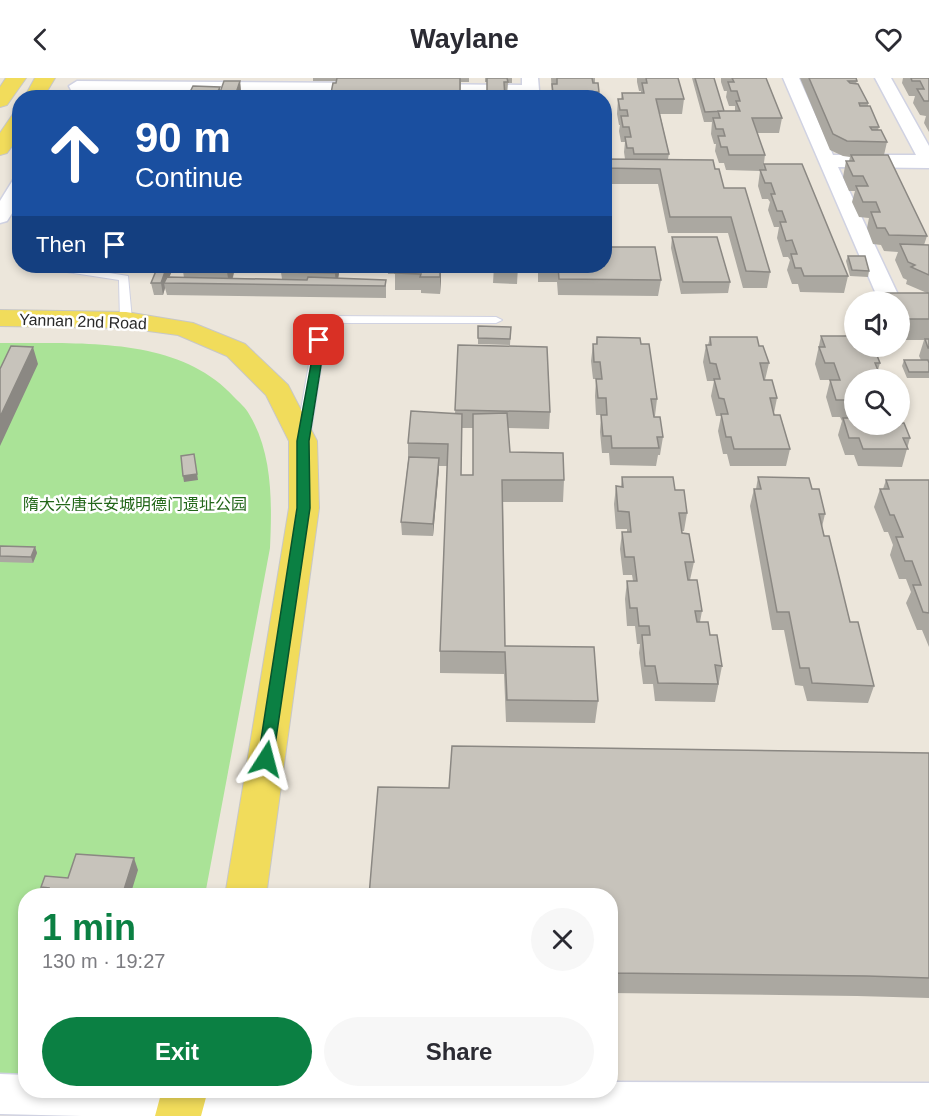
<!DOCTYPE html>
<html lang="en">
<head>
<meta charset="utf-8">
<style>
	:root { --surface:#fff; --page:#f7f7f7; --text:#2b2b33; --muted:#7c7c81; --accent:#0b8043 }
	body { margin:0; font-family:Helvetica,"Noto Sans SC",sans-serif; background:var(--page); color:var(--text); height:100vh; display:flex; flex-direction:column; font-size:22px; white-space:nowrap }
	* { box-sizing:border-box; margin:0 }
	p { font-size:20px; color:var(--muted) }
	.icon { flex:none; width:33px; height:33px; fill:none; stroke:currentColor; stroke-width:2; stroke-linecap:round; stroke-linejoin:round }
	.map { position:relative; flex:1; overflow:hidden }
	.panel { position:absolute; left:18px; top:810px; width:600px; height:210px; display:flex; flex-direction:column; background:var(--surface); border-radius:24px; box-shadow:0 3px 9px #0003 }
	.panel>* { flex:none }
	.banner { position:absolute; left:12px; top:12px; width:600px; height:183px; border-radius:24px; box-shadow:0 3px 9px #0003; background:#1a4fa0; color:#fff; overflow:hidden }
	.fabs { position:absolute; left:844px; top:213px; display:grid; gap:12px }
	.fabs a { display:grid; place-items:center; width:66px; height:66px; border-radius:50%; background:var(--surface); box-shadow:0 3px 9px #0003; font-size:30px }
	.pin { position:absolute; display:grid; place-items:center; width:51px; height:51px; color:#fff; margin:-26px; border-radius:12px; box-shadow:0 3px 9px #0006 }
	.me { position:absolute; width:66px; margin:-33px; rotate:9deg; stroke-linejoin:round; filter:drop-shadow(0 0 4px #0008) }
	.turn { display:flex; align-items:center; gap:21px; height:126px; padding:0 24px; font-size:27px }
	.turn .icon { width:78px; height:78px; stroke-width:2.5 }
	.turn b { display:block; font-size:42px; line-height:51px }
	.then { display:flex; align-items:center; height:57px; padding:0 24px; background:#0003; gap:12px; font-size:22px }
	.round { display:grid; place-items:center; flex:none; width:63px; height:63px; border-radius:32px; background:var(--page) }
	.headline { display:flex; align-items:center; justify-content:space-between; height:102px; padding:0 24px }
	h1 { font-size:36px; font-weight:700; line-height:45px; color:var(--accent) }
	.button { display:flex; gap:12px; margin-top:auto; padding:12px 24px }
	.button a { flex:1; height:69px; border-radius:36px; background:var(--accent); color:#fff; font-size:24px; font-weight:700; line-height:69px; text-align:center }
	.button a+a { background:var(--page); color:var(--text) }
	header { display:flex; justify-content:space-between; align-items:center; height:78px; padding:0 24px; background:var(--surface); font-size:27px; font-weight:700 }
	.map>svg:first-child { display:block }
	.green { fill:#aae397 }
	.lines { fill:none; stroke-linecap:round; stroke-linejoin:round }
	.service-casing { stroke:#d0d2e2; stroke-width:2 }
	.minor-casing { stroke:#d0d2e2; stroke-width:3 }
	.primary-casing { stroke:#c7c7c7; stroke-width:2 }
	.service { fill:#fff; fill-rule:evenodd }
	.minor { fill:#fff; fill-rule:evenodd }
	.primary { fill:#f1dc5b; fill-rule:evenodd }
	.wall { fill:#aba8a1; fill-rule:evenodd }
	.shaded-wall { fill:#8b8883 }
	.building { fill:#c7c3bb; stroke:#8b8883; stroke-width:1.5 }
	.route { fill:#0b8043; stroke:#07532c; stroke-width:1.5 }
	.labels { text-anchor:middle; stroke-width:5; stroke-linejoin:round; paint-order:stroke }
	.street-label { font-size:16px; fill:#292929; stroke:#fff }
	.park-label { font-size:16px; fill:#226619; stroke:#fff }
</style>
</head>
<body>
<header><svg class="icon" aria-label="back" viewBox="0 0 24 24"><path d="M15 5l-7 7 7 7"/></svg>Waylane<svg class="icon" aria-label="heart" viewBox="0 0 24 24"><path d="M12 20l-8-8c-3-5 5-10 8-4 3-6 11-1 8 4z"/></svg></header>
<div class="map">
<svg width="929" height="1038" viewBox="0 0 929 1038">
	<rect width="100%" height="100%" fill="#ece6db"/>
	<path class="green" d="M0,265C77,266 178,257 234,319C239,324 246,330 249,336C273,375 272,426 270,470L205,817L26,818L25,1004L0,1005Z"/>
	<g class="lines">
		<defs>
			<path id="service" d="M50,188H65L128,198L132,242L126,245L120,242L119,202L54,192L50,191Z
				M323,238L496,239L502,242L496,245H328L310,360L303,364L296,360L317,241Z"/>
			<path id="minor" d="M522,0H538L539,12L537,16H421L413,11L421,6L522,7Z
				M783,0H799L833,77H916L875,0H891L929,68V90L838,89L901,223L900,224L879,223Z
				M77,3L369,5L377,10L369,15L71,12L69,8Z
				M20,100V123L7,143L0,145V123L13,102Z
				M0,996L26,997V1012H610V1004L929,1005V1038H82L0,1036Z"/>
			<path id="primary" d="M6,0H26L7,27L0,29V9Z
				M35,0H55L43,20H24Z
				M20,34V57L7,75L0,77V55L13,36Z
				M0,232L126,234L193,245L245,266L288,307L317,363L319,430L266,818H225L289,430V363L266,317L227,278L178,257L126,250L0,248Z
				M162,1012H208L201,1038H155Z"/>
		</defs>
		<use href="#service" class="service-casing"/>
		<use href="#minor" class="minor-casing"/>
		<use href="#primary" class="primary-casing"/>
		<use href="#service" class="service"/>
		<use href="#minor" class="minor"/>
		<use href="#primary" class="primary"/>
	</g>
	<path class="wall" d="M313,0H337L336,3H313Z
		M337,0H469V4H461L460,19L469,20H330L333,5H336Z
		M485,0H512V5H508L507,18H505L487,4H485Z
		M551,0H595V5L599,14L598,20H542L552,18Z
		M637,0H678L684,21L682,36H660L669,76L668,81L715,91L724,110L770,194L767,210H743L728,155H668L658,106H604V81H625L624,74L625,64H621L619,53L620,47H619L617,36L618,21H621L622,15H641V13H639L637,4Z
		M692,0H714L724,33H735V28H729L726,19L727,13H724L721,4V0H766L782,40L779,55H757L765,77L763,92L764,86L848,198L844,215L800,214L798,206H792L787,192L790,182L788,179H783L777,160L779,149H774L768,132L770,124L768,121H762L758,108L760,93L726,92L724,85H719L715,73L716,66H714L711,56L712,44H704Z
		M800,0H856L857,3L856,6L868,25V28L879,49L878,52L887,64L884,77L927,158L924,167H929V300H907L902,288L904,282H921L919,278L924,262H900V224H873L875,215H927L906,206L907,202L903,200L895,182L898,174L884,173L881,167L873,166L867,150L869,140L859,139L852,124L855,113H849L843,99L846,83H849L850,79L843,78L830,72Z
		M903,0H929V54L924,45L926,38L920,37L913,25L915,18H909L902,5Z
		M240,3L241,14L240,17L272,20H190L189,16L220,9V14Z
		M672,159L730,204L728,215L681,216L671,170Z
		M848,178L869,193L868,199L850,198L846,183Z
		M184,188H242L240,194H234L233,200L282,201L280,188H339V195L338,200L386,202V220L167,217L165,210L163,217H154L151,205L169,199L184,200L183,193Z
		M387,188H443L442,190H441L440,216L421,215V212H395V196H388Z
		M494,188H518L517,206L493,205Z
		M538,188H604L661,202L658,218L558,217L557,204H538Z
		M478,248L511,249L510,267L478,266Z
		M821,258L880,285L878,292L855,302L910,360L902,389L858,388L854,377H845L838,357L842,343L840,339H832L826,319L830,303L829,302H820L815,286Z
		M597,259L641,266L657,321L655,338H654L663,359L660,377H658L656,388L610,387L609,375H602L600,354L601,337H596L595,318L596,301H593L591,283L593,266H596Z
		M710,259L759,268L769,285L765,302L777,320L774,335L790,371L786,388H730L727,376H723L718,353L721,338H716L711,318L714,303H707L703,284L706,267H708Z
		M458,267L550,334L549,351L508,350L510,374L564,402L563,424H503L505,568L598,623L595,645L506,644L504,596L440,595V573L447,388H439L433,458L402,457L401,444L408,383V365L455,336ZM462,350H473V397H461Z
		M622,399L675,412L687,435L684,453H682L694,484L690,502L702,533L700,544L710,557L722,588L715,624L655,623L653,606H643L639,575L640,566H637L635,548H627L625,521L627,503H633L632,497H623L620,471L622,454H627V451H616L614,426L616,408H621Z
		M758,399L812,411L825,436L822,449L850,544L874,608L868,625L807,623L803,608L795,607L784,552H772L750,428L754,411H756Z
		M886,402H929V569L922,552H917L906,525L911,514L906,501H899L890,477L893,467L888,454H884L874,429L880,411H883Z
		M0,468L35,469L37,475L33,485L0,484Z
		M929,675V920L857,918L610,915V818L449,710Z
		M138,792L45,818L41,809L68,800Z"/>
	<path class="shaded-wall" d="M240,3L241,14L239,20H237L236,15Z
		M220,9V14L218,20H216V17Z
		M167,188H174L167,205H164L165,210L163,217L161,205Z
		M229,188H233L234,194L231,206H229L227,194Z
		M336,188H339V195L337,208H336L335,195Z
		M441,188V203L440,216V199Z
		M33,269L38,286L0,368V339Z
		M194,376L198,402L184,404L183,398Z
		M439,380V392L433,458V446Z
		M35,469L37,475L33,485L31,479Z
		M134,780L138,792L130,818H122Z"/>
	<path class="building" d="M337,0H460V19L469,20H330L333,5H336Z
		M487,0H507L508,4H504L505,20H487Z
		M557,0H592L593,5H598L599,14H594L595,19L543,20V18H558L559,15H553L552,6H557Z
		M646,0H678L684,21H656L669,76H634L633,70H627L625,59H631L629,49H623L621,38H628L627,32H620L618,21H623L622,15H644L642,5H647Z
		M695,0H714L724,33L705,34Z
		M732,0H766L782,40H752L765,77H729L727,69H721L718,58H725L723,51H716L713,40H720L718,33H740L736,23H740L737,13H731L728,4H734Z
		M809,0H856L857,3H848L850,5L858,6L868,25H859L860,28H870L879,49H870L872,52H881L887,64L847,63L833,56Z
		M911,0H929V23H924L917,11H924L920,3H912Z
		M224,3H240L236,15H230L228,20H218Z
		M193,8L220,9L216,17L189,16Z
		M508,16L527,17V20H508Z
		M232,17H272L271,20H231Z
		M851,77H888L927,158L889,157L885,150H877L871,134H880L876,124H863L856,108H868L863,98H853L846,83H854Z
		M604,81L713,82L715,91H719L724,110H745L770,194L746,193L731,139H670L660,91L604,90Z
		M764,86H802L848,198H804L801,190H795L791,176H797L792,162L786,163L780,144H786L782,133H777L771,116H775L771,105H765L760,92H766Z
		M672,159H717L730,204H683Z
		M900,166L929,167V197L911,189L915,187L908,184Z
		M604,169H655L661,202L559,201L558,188H539H604Z
		M848,178H865L869,193L852,192Z
		M158,188H167L161,205H151Z
		M185,188H229L227,194L183,193Z
		M286,188H336L335,195L284,194Z
		M396,188H440V199H420L421,196L395,195Z
		M494,188H518L517,194H493Z
		M167,199L307,202L308,199L386,202L385,208L164,205Z
		M875,215H929V241H900V224H879Z
		M478,248L511,249L510,261L478,260Z
		M821,258H855V268H869L870,270H874L880,285H875L882,302H855V346H900V345H904L910,360H903L908,371H863L859,360H849L843,340H851L845,322H836L830,302H840L834,285H825L819,269H825Z
		M597,259L640,260L641,266H649L657,321H651L654,339H660L663,359H657L659,370H612L611,358H603L601,337H607L606,320H598L596,301H602L600,284H594L593,266H597Z
		M710,259H757L759,268H763L769,285H760L764,302H772L777,320H770L774,337H780L790,371H734L731,359H726L721,336H728L724,321L719,320L714,301H720L716,286L710,285L706,267H711Z
		M925,261H929V270H928Z
		M458,267L547,269L550,334L455,332Z
		M11,268L33,269L0,339V291Z
		M904,282H928L929,285V294H909Z
		M411,333L462,336L461,397H473V336L507,335L510,374L563,375L564,402H502L505,568L594,569L598,623L507,622L505,574L440,573L448,366L408,365Z
		M194,376L197,396L183,398L181,378Z
		M409,379L439,380L433,446L401,444Z
		M622,399H673L675,412H684L687,435H679L682,455L689,456L694,484H685L688,502H697L702,533H695L697,544H708L710,557H717L722,588L715,587L718,606L658,605L655,588H645L642,557H650L649,548H639L637,530H630L627,503H637L634,479H625L622,454H631L629,434L618,433L616,408L623,409Z
		M758,399L809,400L812,411H819L825,436H819L824,458H829L850,544H858L874,608L812,605L809,590H800L789,534H777L754,411H761Z
		M886,402H929V535L923,534L913,507H921L912,483H905L896,459H903L894,437H890L880,411H889Z
		M0,468L35,469L31,479L0,478Z
		M452,668L929,675V900L867,898L610,895V818H369L378,709L449,710Z
		M76,776L134,780L122,818H46L49,810L41,809L45,798L68,800Z"/>
	<path class="route" d="M316,259H319L325,262L309,363L310,430L273,681L271,685L266,687L260,685L258,681L297,430V363Z"/>
	<g class="labels">
		<g class="street-label">
			<text transform="translate(83 243) rotate(2)" y="6">Yannan 2nd Road</text>
		</g>
		<g class="park-label">
			<text x="135" y="432">隋大兴唐长安城明德门遗址公园</text>
		</g>
	</g>
</svg>
<div class="fabs">
<a><svg class="icon" aria-label="sound" viewBox="0 0 24 24"><path d="M4 9h4l5-4v14l-5-4H4zM17 9q2 3 0 6"/></svg></a>
<a><svg class="icon" aria-label="search" viewBox="0 0 24 24"><circle cx="10" cy="10" r="6"/><path d="M15 15l6 6"/></svg></a>
</div>
<div class="pin" style="left:319px;top:262px;background:#d93025"><svg class="icon" aria-label="arrive" viewBox="0 0 24 24"><path d="M6 21V4h12l-3 4 3 4H6"/></svg></div>
<svg class="me" style="left:266px;top:681px" viewBox="-20 -20 40 40"><path d="M0-17L14 15 0 8-14 15z" fill="#0b8043" stroke="#fff" stroke-width="4"/></svg>
<div class="banner">
<div class="turn"><svg class="icon" aria-label="ahead" viewBox="0 0 24 24"><path d="M12 20V5M6 11l6-6 6 6"/></svg><div><b>90 m</b>Continue</div></div>
<div class="then">Then<svg class="icon" aria-label="arrive" viewBox="0 0 24 24"><path d="M6 21V4h12l-3 4 3 4H6"/></svg></div>
</div>
<section class="panel">
<div class="headline"><div><h1>1 min</h1><p>130 m · 19:27</p></div><a class="round"><svg class="icon" aria-label="close" viewBox="0 0 24 24"><path d="M6 6l12 12M18 6L6 18"/></svg></a></div>
<div class="button"><a>Exit</a><a>Share</a></div>
</section>
</div>
</body>
</html>
